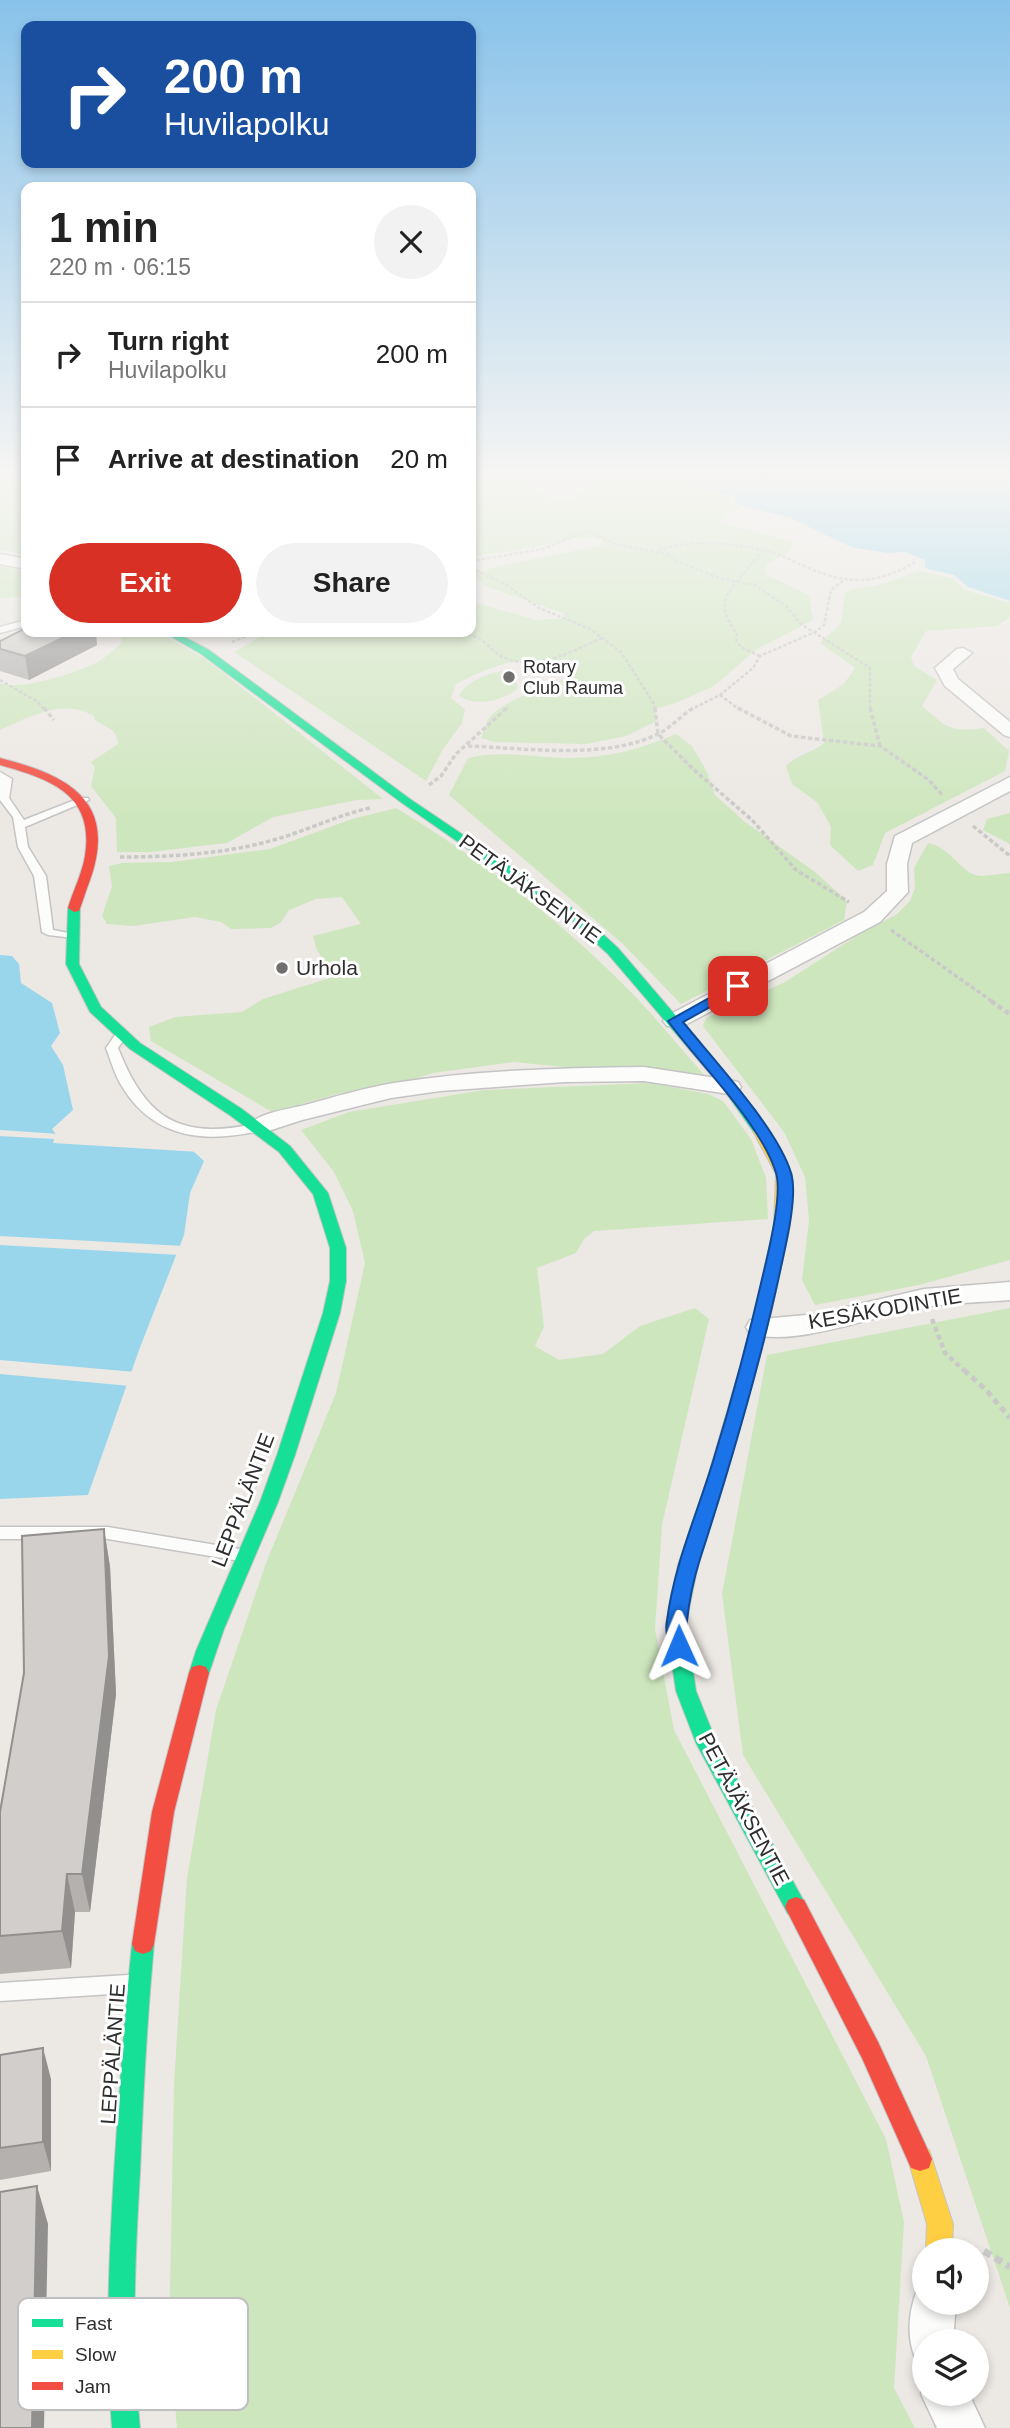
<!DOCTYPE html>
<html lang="en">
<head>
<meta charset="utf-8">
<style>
	:root { --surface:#fff; --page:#f2f2f2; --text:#222; --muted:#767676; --line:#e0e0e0; --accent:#d93025 }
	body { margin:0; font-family:Helvetica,sans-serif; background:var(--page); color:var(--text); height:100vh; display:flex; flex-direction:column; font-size:26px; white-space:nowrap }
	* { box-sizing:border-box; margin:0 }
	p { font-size:23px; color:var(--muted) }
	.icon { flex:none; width:38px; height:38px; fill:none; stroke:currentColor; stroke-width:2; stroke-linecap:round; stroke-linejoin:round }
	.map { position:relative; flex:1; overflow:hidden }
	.drawer { position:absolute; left:21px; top:182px; width:455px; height:455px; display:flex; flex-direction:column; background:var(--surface); border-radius:14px; box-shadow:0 4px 10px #0003 }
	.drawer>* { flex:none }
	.banner { position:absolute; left:21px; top:21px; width:455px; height:147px; border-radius:14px; box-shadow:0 4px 10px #0003; background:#1a4fa0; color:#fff; overflow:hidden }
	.buttons { position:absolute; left:912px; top:2238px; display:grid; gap:14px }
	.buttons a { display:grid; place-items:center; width:77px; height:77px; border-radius:50%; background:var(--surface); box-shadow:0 4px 10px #0003; font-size:35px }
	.pin { position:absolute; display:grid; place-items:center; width:60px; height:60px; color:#fff; margin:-30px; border-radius:14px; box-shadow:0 4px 10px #0006 }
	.me { position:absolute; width:77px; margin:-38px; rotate:359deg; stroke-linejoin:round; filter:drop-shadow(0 0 5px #0008) }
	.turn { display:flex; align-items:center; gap:24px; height:147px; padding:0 28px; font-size:32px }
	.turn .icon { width:91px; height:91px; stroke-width:2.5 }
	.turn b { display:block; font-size:49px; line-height:60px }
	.round { display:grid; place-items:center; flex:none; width:74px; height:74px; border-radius:37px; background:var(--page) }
	.head { display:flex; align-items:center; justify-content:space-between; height:119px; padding:0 28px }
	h1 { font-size:42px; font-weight:700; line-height:52px }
	.primary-button { display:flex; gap:14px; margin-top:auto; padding:14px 28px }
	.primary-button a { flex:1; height:80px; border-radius:42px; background:var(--accent); color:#fff; font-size:28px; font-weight:700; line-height:80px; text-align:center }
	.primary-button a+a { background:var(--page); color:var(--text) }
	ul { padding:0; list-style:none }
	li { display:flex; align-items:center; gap:21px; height:105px; padding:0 28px; border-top:2px solid var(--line) }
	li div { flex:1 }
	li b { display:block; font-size:26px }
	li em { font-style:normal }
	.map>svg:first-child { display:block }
	.green { fill:#cee6be }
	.water { fill:#99d6ec }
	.pier { fill:#ece8e4 }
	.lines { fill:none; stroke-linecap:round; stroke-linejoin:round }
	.lane-casing { stroke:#c5c4c5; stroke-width:3 }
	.street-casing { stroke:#c5c4c5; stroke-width:3 }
	.fast-casing { stroke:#c5c4c5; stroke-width:2 }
	.slow-casing { stroke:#c5c4c5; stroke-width:2 }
	.jam-casing { stroke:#c5c4c5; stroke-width:2 }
	.path-far4 { stroke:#c9c9c8; stroke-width:2.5; stroke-dasharray:3.5 2; stroke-linecap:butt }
	.path-far3 { stroke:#c9c9c8; stroke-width:3.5; stroke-dasharray:4.5 2.5; stroke-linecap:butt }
	.path-far2 { stroke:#c9c9c8; stroke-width:4.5; stroke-dasharray:5 3.5; stroke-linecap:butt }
	.path-far1 { stroke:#c9c9c8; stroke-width:5; stroke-dasharray:6 4.5; stroke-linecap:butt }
	.path { stroke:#c9c9c8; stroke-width:7; stroke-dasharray:8 5; stroke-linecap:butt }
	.lane { fill:#fcfcfb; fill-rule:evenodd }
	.street { fill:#fcfcfb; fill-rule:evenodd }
	.fast { fill:#16e098; fill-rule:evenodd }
	.slow { fill:#ffcf43; fill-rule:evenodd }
	.jam { fill:#f24e42; fill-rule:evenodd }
	.wall { fill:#b4b1af }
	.shaded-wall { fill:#92908e }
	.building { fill:#d1cecb; stroke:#92908e; stroke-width:2 }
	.route { fill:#1a73e8; stroke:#114b97; stroke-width:2 }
	.poi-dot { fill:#706f6e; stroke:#fff; stroke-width:2.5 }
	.labels { text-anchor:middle; stroke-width:6; stroke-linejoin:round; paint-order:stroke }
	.far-poi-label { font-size:18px; fill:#2e2e2e; stroke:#fff; text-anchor:start }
	.street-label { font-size:21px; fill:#2e2e2e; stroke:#fff }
	.poi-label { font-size:21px; fill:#2e2e2e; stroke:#fff; text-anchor:start }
	.key { fill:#fff; stroke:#c0c0c0; stroke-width:2 }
	.key-label { font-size:19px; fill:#2e2e2e }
</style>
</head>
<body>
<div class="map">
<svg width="1010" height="2428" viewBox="0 0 1010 2428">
	<rect width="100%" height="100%" fill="#ece8e4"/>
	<path class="green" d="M0,478H26V555L0,550Z
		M471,478H528C536,497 555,500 574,500L573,495L580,488L591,485L589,478C639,478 688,476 734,498L732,503L740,508L728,514L720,523L794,542L787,553L766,565L765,574L809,595L813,620L757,649L714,686L676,703L655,709L657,721L626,736L586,744L494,742L481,738C483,732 486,724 489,718C500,702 550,685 568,678C538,644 489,667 456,684L451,698L465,709L462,723L442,751L426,781L234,652L269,632H471V601L536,620L565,618L563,613L487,587L474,575L491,568L601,545L602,539L577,538L519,550L471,556Z
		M0,565L26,573V596L0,599Z
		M918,570L953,579L965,590L1010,603V617L997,626L926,631L911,657L914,666L937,680L922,706C946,727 951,733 984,728L1009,751L1005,771L885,833L873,865L858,871L830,845L831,827L818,803L792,784L786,766C798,754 812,753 824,743L818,700L844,684L855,668L820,643L841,623L845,593C856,587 863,588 874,586C889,583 904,577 918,570Z
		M121,632H159L207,660L383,799L357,800L273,817L227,843L150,852H117L116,818L91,786L95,768L91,762L118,744C118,729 107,729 97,721C90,716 99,718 90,714C60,699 27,718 0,730V683C21,691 75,673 96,663C105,658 114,650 122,643Z
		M508,670L502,677L517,683V689C502,701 475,707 459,696C466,680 492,672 508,670Z
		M676,734L692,746L707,772L715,795L745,822L815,872L847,901L844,920L681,1004L623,944L449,795L468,758C500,750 532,757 565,758C605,759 640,749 676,734Z
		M396,808C477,857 551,913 619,980C649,1009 676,1043 704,1075L668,1070L574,1068L514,1062L433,1073L395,1085L337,1094L272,1112L151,1041L149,1027L175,1017L242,1012L263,999L333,977L317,950L313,936L361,924L342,897L316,899L289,910L281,922L271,928L231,929L221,922L195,917L133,926L107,924L102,916L112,886L109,866L122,863L172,862L270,849L352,819Z
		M1010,813V844L983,830L987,819Z
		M928,843C953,848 961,875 981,876C990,876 1001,873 1010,873V1260L919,1285L815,1305L802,1280L809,1220L805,1177L784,1132L703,1026L706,1018L785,982L866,930L896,915L910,901L915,888L914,868Z
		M651,1083L708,1094L723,1101L751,1139L766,1178L768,1219L594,1231L584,1239L576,1253L537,1268L544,1327L535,1346L559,1360L603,1354L640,1326L695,1308L709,1319L662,1525L655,1629L674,1730L886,2139L904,2222L894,2388L915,2428H177L169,2339L174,2084L187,1878L216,1710L266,1563L336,1393L365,1263L353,1211L334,1172L301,1130L349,1112L484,1090Z
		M1010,1308V2308L926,2056L743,1755L722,1594L767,1355Z"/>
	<path class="water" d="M673,478H1010V601L968,587L954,575L928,569L925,566V560L905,552L888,553L851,547L791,518L739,505L735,502V497Z
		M0,955L12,956L19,964L21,983L52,1003L60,1033L51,1046L63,1065L73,1110L52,1129L61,1141L191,1149L204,1161L190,1193L184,1235L139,1350L88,1495L0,1499Z"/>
	<path class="pier" d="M0,1130L60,1134L63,1138L191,1146L199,1152L53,1143L54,1139L0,1136Z
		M0,1236L183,1246L180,1255L0,1245Z
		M0,1360L135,1372L130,1386L0,1374Z"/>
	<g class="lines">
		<defs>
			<path id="lane" d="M26,620V626L0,633V627Z
				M0,772L12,779L9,798L24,820L80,798H88L89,800L25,827L28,847L46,876L53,930L74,934V938L48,935L42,932L34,876L18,847L13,817L0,800Z
				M119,1034L125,1038L118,1048C147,1122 182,1140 259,1123L266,1127L264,1130C209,1143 156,1141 123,1088C115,1076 111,1061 106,1048L115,1035Z
				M0,1527H108L240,1549L246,1551L248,1555L246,1559L240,1561L108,1539H0Z
				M128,1975L135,1977L138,1984L135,1991L128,1993L0,2001V1983Z"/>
			<path id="street" d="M0,554L26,559V569L0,564Z
				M963,648L972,653L953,669L958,679L1010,722V737L1004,735L945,686L935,668L957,649Z
				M1010,777V791L912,843L907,864L908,892L880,922L683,1026H667L663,1021L667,1016L864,912L887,891V864L895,836Z
				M644,1067L729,1080L738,1082L741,1087L738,1092L729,1094L644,1081L565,1082L440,1091L391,1098L302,1120L259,1134L250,1132L247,1127C256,1113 289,1109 305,1105C334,1097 364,1088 394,1083C476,1070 561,1068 644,1067Z
				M1010,1282V1300C982,1302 952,1303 924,1307C875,1315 798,1347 750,1334L746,1327L750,1320L817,1314L924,1289Z
				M924,2285V2303H956L953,2342H924V2361L915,2358C906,2335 909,2310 918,2287Z
				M924,2387V2394H969L985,2428H937L921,2394Z"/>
			<path id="fast" d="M163,632H175L209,650L410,799L582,915L618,948L734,1084L767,1131L765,1134H755L724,1090L608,954L572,921L402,803L201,654Z
				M74,904L80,908L79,964L101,1007L140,1043L242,1109L290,1146L328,1193L346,1248V1281L340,1313L295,1455L278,1502L224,1629L209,1673L206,1679L199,1681L192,1679L189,1673L196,1651L260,1502L277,1455L323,1313L330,1281V1248L313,1194L279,1152L231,1116L130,1049L90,1012L66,964L68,908Z
				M716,1473L722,1475L725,1480L698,1565L686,1624L696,1691L716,1741L807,1907L804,1914L796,1917L788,1914L696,1743L676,1691L666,1624L678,1565L707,1480L710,1475Z
				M143,1934L151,1937L154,1944C147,2020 143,2096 140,2173C135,2258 131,2343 140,2428H112C105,2343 109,2258 114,2173C119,2096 124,2020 132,1944L135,1937Z"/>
			<path id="slow" d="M760,1127L767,1131L792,1174L790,1225L768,1327L725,1480L722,1485H710L707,1480L752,1327L774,1225L776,1174L753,1131Z
				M920,2147L929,2150L953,2224L952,2250H926L927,2224L908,2159L911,2150Z"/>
			<path id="jam" d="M0,758C68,775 118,801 90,880C86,890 83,901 79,911L74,912L68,908C73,891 82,874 85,856C95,794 50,779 0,765Z
				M199,1665L206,1667L209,1673L174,1812L154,1944L151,1951L143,1954L135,1951L132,1944L152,1812L189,1673L192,1667Z
				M796,1897L804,1900L878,2042L932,2159L929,2168L920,2171L911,2168L862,2058L785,1907L788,1900Z"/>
		</defs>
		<use href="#lane" class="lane-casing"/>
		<use href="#street" class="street-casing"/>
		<use href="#fast" class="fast-casing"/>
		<use href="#slow" class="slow-casing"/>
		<use href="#jam" class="jam-casing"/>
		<path class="path-far4" d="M15,490L26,488
			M0,502L15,490L11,478
			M658,550C695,539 733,543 771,552C783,555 794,562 806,567C848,585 874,585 914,563L913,559
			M471,561L543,549L586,531L615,544L670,555L678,562L719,578L754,585L786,606L801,624L870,668V710
			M471,568L505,584L539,608L590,629L621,652L654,704L655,710
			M457,632C465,634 477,636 483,641C491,647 495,654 505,658C536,671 574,651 601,638
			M232,642L256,632
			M760,656L741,647L736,640L737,633C706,596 742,583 761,551
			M0,680L38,702L45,710
			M720,695L740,710
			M505,710L508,708
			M690,710L720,695L753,668L760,656L815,632L824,625L831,590L844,580"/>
		<path class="path-far3" d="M44,708L54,720
			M655,708L658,734L693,769L752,820L796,870L849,902
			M738,708L791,736L880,746L929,780L942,795
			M870,708L880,746
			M468,746C526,748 605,760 658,734C670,728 681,716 693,708
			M429,785L441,776L456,754L507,708
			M973,826L1010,856
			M120,857C172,857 226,854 277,839C308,830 338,815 370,808
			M891,930L993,1002"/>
		<path class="path-far2" d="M991,1001L1010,1014
			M932,1319L945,1353L966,1372"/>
		<path class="path-far1" d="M964,1370L986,1390L1010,1418"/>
		<path class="path" d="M984,2251L1010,2267"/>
		<use href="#lane" class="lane"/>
		<use href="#street" class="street"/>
		<use href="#fast" class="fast"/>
		<use href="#slow" class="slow"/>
		<use href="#jam" class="jam"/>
	</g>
	<path class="wall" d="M0,641L97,645L29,680L0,671Z
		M104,1529L110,1567L116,1694L90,1912H75L71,1968L0,1974V1812Z
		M0,2055L51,2079V2171L0,2180Z"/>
	<path class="shaded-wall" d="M75,632H96L97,645L29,680L25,656Z
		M104,1529L110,1567L116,1694L90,1912L82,1874Z
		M67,1874L75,1912L71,1968L62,1931Z
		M43,2048L51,2079V2171L43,2142Z
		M37,2186L48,2224L44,2428H32Z"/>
	<path class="building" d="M26,628V632H75L25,656L0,649V641Z
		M104,1529L109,1656L82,1874H67L62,1931L0,1936V1812L24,1673L22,1536Z
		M43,2048V2142L0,2148V2055Z
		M37,2186L32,2428H0V2192Z"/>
	<linearGradient id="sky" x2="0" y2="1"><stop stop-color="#88c2ea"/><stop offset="0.58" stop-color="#f6f5f3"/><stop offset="1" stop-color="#f6f5f3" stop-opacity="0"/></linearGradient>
	<rect width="1010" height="818" fill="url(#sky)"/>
	<path class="route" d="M738,982L745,986L743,989L683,1022C713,1059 778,1129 791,1173C798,1195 786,1244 781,1267C760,1366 731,1463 700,1559C694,1578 689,1601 687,1621C685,1632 692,1642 686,1652L679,1654L672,1652C668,1644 665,1631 667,1621C674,1564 698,1512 714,1458C734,1393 751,1328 766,1262C771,1241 782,1193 776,1173C761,1123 699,1064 668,1021Z"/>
	<g class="poi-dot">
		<circle cx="509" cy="677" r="7"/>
		<circle cx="282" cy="968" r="7"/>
	</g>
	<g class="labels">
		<g class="far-poi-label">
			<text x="523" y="673">Rotary<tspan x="523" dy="21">Club Rauma</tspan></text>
		</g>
		<g class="street-label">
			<text transform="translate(530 889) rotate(36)" y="7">PETÄJÄKSENTIE</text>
			<text transform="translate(885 1309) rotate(-10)" y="7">KESÄKODINTIE</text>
			<text transform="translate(243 1500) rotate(-69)" y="7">LEPPÄLÄNTIE</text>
			<text transform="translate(744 1809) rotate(62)" y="7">PETÄJÄKSENTIE</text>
			<text transform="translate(113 2054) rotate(-86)" y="7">LEPPÄLÄNTIE</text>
		</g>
		<g class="poi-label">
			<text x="296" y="975">Urhola</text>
		</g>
	</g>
	<rect x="18" y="2298" width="230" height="112" rx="10" class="key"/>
	<rect x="32" y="2319" width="31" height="8" fill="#16e098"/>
	<rect x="32" y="2350" width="31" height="9" fill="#ffcf43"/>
	<rect x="32" y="2382" width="31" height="8" fill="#f24e42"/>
	<g class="key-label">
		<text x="75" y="2330">Fast</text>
		<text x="75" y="2361">Slow</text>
		<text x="75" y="2393">Jam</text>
	</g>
</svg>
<div class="buttons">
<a><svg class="icon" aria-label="sound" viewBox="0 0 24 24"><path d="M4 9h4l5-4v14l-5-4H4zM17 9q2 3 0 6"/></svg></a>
<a><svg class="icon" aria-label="layers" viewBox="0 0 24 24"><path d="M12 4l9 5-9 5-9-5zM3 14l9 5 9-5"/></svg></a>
</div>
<div class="pin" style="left:738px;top:986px;background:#d93025"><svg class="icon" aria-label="arrive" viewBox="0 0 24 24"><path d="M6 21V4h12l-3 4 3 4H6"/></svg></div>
<svg class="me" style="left:679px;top:1646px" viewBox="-20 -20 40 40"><path d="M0-17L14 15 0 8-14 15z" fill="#1a73e8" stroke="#fff" stroke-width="4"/></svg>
<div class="banner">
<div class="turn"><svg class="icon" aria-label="right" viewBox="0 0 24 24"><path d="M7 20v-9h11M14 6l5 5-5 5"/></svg><div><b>200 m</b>Huvilapolku</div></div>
</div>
<section class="drawer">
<div class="head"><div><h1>1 min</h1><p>220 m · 06:15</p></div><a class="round"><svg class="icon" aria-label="close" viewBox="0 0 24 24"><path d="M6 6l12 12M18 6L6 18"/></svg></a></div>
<ul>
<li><svg class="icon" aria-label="right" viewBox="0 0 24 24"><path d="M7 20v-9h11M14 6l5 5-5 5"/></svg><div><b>Turn right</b><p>Huvilapolku</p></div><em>200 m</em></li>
<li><svg class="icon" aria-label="arrive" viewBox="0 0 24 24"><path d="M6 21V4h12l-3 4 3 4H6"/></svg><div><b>Arrive at destination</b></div><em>20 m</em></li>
</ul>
<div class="primary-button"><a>Exit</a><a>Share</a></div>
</section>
</div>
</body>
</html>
